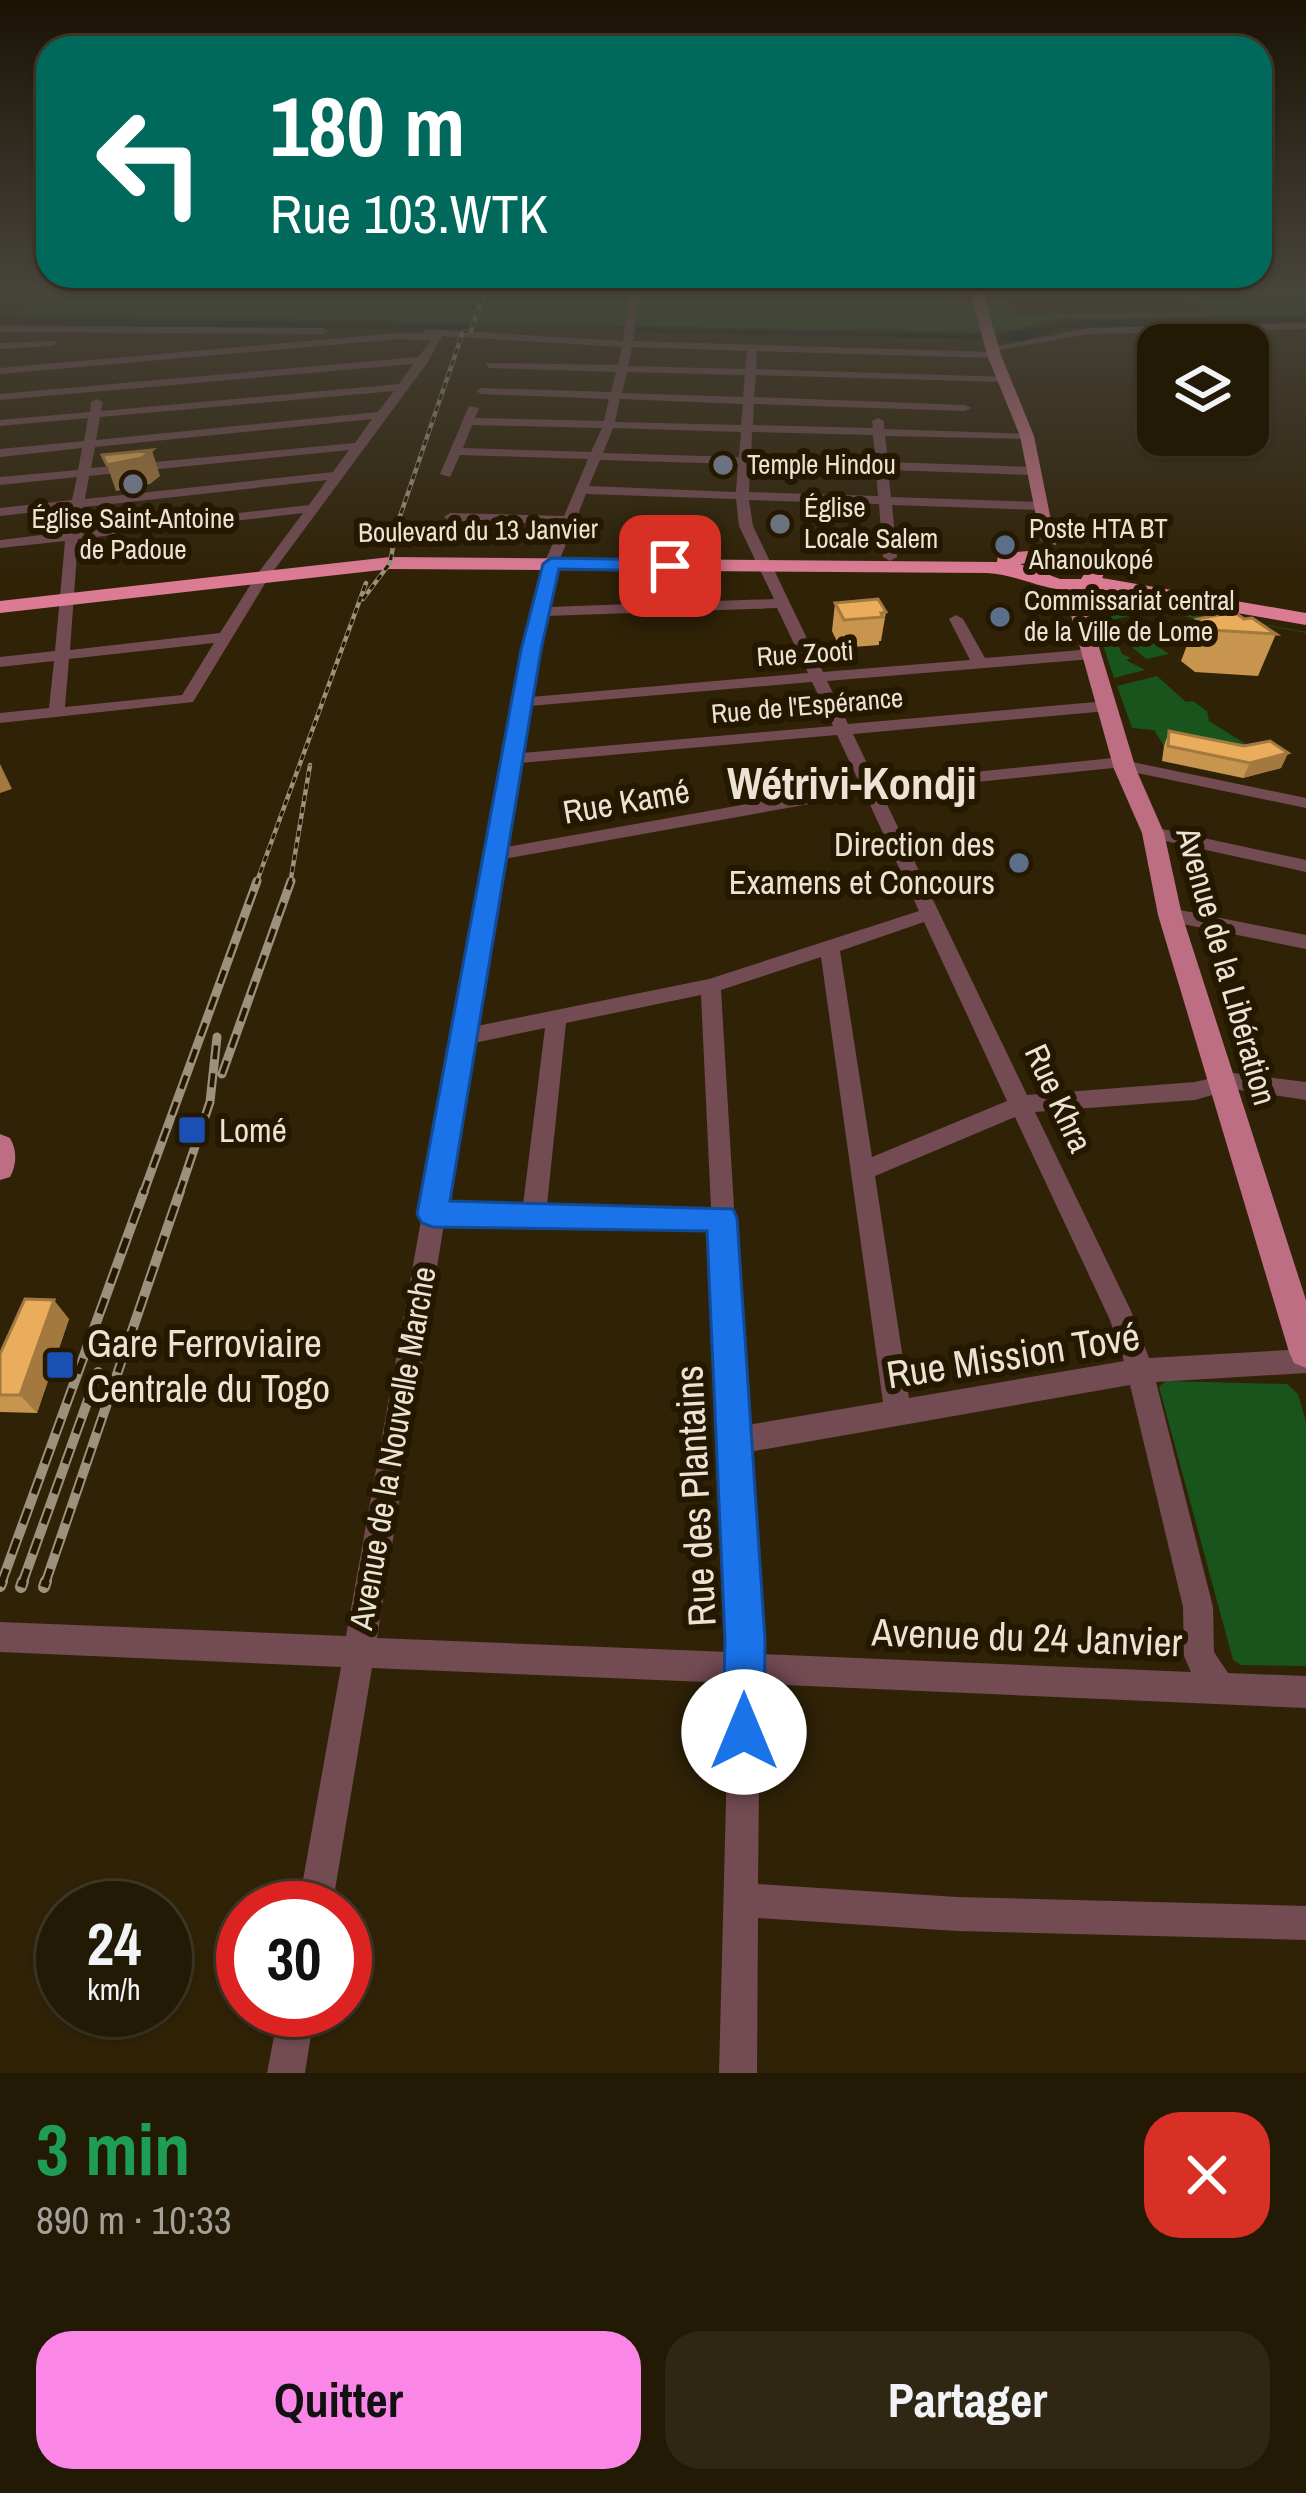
<!DOCTYPE html>
<html lang="fr">
<head>
<meta charset="utf-8">
<style>
	:root { --surface:#231a05; --page:#2f2713; --text:#f1f3f6; --muted:#a3a19a; --line:#403827; --accent:#fa87e7 }
	body { margin:0; font-family:"Archivo Narrow",sans-serif; background:var(--page); color:var(--text); height:100vh; display:flex; flex-direction:column; font-size:45px; white-space:nowrap }
	* { box-sizing:border-box; margin:0 }
	p { font-size:39px; color:var(--muted) }
	.icon { flex:none; width:66px; height:66px; fill:none; stroke:currentColor; stroke-width:2; stroke-linecap:round; stroke-linejoin:round }
	.map { position:relative; height:2073px; overflow:hidden }
	.drawer { display:flex; flex-direction:column; background:var(--surface); flex:1 }
	.drawer>* { flex:none }
	.banner { position:absolute; left:36px; top:36px; width:1236px; height:252px; border-radius:36px; box-shadow:0 3px 9px #0004,0 0 0 3px var(--line); background:#00695c; color:#fff; overflow:hidden }
	.tools { position:absolute; left:1137px; top:324px; display:grid; gap:24px }
	.tools a { display:grid; place-items:center; width:132px; height:132px; border-radius:24px; background:var(--surface); box-shadow:0 3px 9px #0004,0 0 0 3px var(--line); font-size:60px }
	.speed { position:absolute; left:36px; top:1881px; display:flex; gap:24px; font-size:60px; font-weight:700; text-align:center }
	.speed>* { display:grid; place-content:center; width:156px; height:156px; border-radius:50%; background:var(--surface); box-shadow:0 3px 9px #0004,0 0 0 3px var(--line); line-height:1 }
	.speed small { font-size:30px; font-weight:400 }
	.speed .limit { border:18px solid #d22; background:#fff; color:#111 }
	.pin { position:absolute; display:grid; place-items:center; width:102px; height:102px; color:#fff; margin:-51px; border-radius:24px; box-shadow:0 6px 18px #0006 }
	.me { position:absolute; width:132px; margin:-66px; rotate:0deg; stroke-linejoin:round; filter:drop-shadow(0 0 9px #0008) }
	.turn { display:flex; align-items:center; gap:42px; height:252px; padding:0 36px; font-size:54px }
	.turn .icon { width:156px; height:156px; stroke-width:2.5 }
	.turn b { display:block; font-size:84px; line-height:102px }
	.round { display:grid; place-items:center; flex:none; width:126px; height:126px; border-radius:36px; background:var(--page) }
	.overview { display:flex; align-items:center; justify-content:space-between; height:204px; padding:0 36px }
	h1 { font-size:72px; font-weight:800; line-height:90px; color:#1e9e55 }
	.action { display:flex; gap:24px; margin-top:auto; padding:24px 36px }
	.action a { flex:1; height:138px; border-radius:36px; background:var(--accent); color:#111; font-size:48px; font-weight:800; line-height:138px; text-align:center }
	.action a+a { background:var(--page); color:var(--text) }
	.map>svg:first-child { display:block }
	.green { fill:#18541c }
	.water { fill:#021013 }
	.lines { fill:none; stroke-linecap:round; stroke-linejoin:round }
	.minor { fill:#724b53; fill-rule:evenodd }
	.major { fill:#be6e82; fill-rule:evenodd }
	.highway { fill:#dc7c94; fill-rule:evenodd }
	.rail-far3-casing { stroke:#9c917d; stroke-width:4.5 }
	.rail-far2-casing { stroke:#9c917d; stroke-width:9 }
	.rail-far1-casing { stroke:#9c917d; stroke-width:10 }
	.rail-casing { stroke:#9c917d; stroke-width:12 }
	.rail-far3 { stroke:#251800; stroke-width:3; stroke-dasharray:6; stroke-linecap:butt }
	.rail-far2 { stroke:#251800; stroke-width:4.5; stroke-dasharray:14; stroke-linecap:butt }
	.rail-far1 { stroke:#251800; stroke-width:6; stroke-dasharray:16; stroke-linecap:butt }
	.rail { stroke:#251800; stroke-width:8; stroke-dasharray:21; stroke-linecap:butt }
	.wall { fill:#c8954e }
	.shaded-wall { fill:#a37940 }
	.building { fill:#e9ad5b; stroke:#a37940; stroke-width:3 }
	.route { fill:#1a73e8; stroke:#114b97; stroke-width:3 }
	.worship-dot { fill:#6b7280; stroke:#251800; stroke-width:4.5 }
	.service-dot { fill:#5c6f8a; stroke:#251800; stroke-width:4.5 }
	.transit-dot { fill:#1a4fb4; stroke:#251800; stroke-width:4.5 }
	.labels { text-anchor:middle; stroke-width:12; stroke-linejoin:round; paint-order:stroke }
	.far-poi-label { font-size:27px; fill:#ece3d4; stroke:#251800; text-anchor:start }
	.far-street-label { font-size:27px; fill:#ece3d4; stroke:#251800 }
	.street-label { font-size:33px; fill:#ece3d4; stroke:#251800 }
	.poi-label { font-size:33px; fill:#ece3d4; stroke:#251800; text-anchor:end }
	.near-poi-label { font-size:39px; fill:#ece3d4; stroke:#251800; text-anchor:start }
	.near-street-label { font-size:39px; fill:#ece3d4; stroke:#251800 }
	.district-label { font-size:45px; font-weight:bold; fill:#ece3d4; stroke:#251800 }
</style>
</head>
<body>
<div class="map">
<svg width="1306" height="2073" viewBox="0 0 1306 2073">
	<rect width="100%" height="100%" fill="#2f2207"/>
	<path class="green" d="M47,286H888L891,301L1008,303L1014,316L1216,311L1161,289L1110,286H1306V314L1052,319L1014,330L979,332L22,314Z
		M1148,603L1306,632V633L1253,623L1190,642L1171,638L1159,641L1157,646L1169,654L1146,659L1133,648L1128,636L1197,620L1162,609L1107,621L1122,654L1131,658L1126,660L1145,670L1114,678L1094,617Z
		M1157,676L1186,702L1193,701L1207,711L1209,721L1259,752L1164,746L1154,730L1132,728L1117,686Z
		M1166,1381L1287,1384L1298,1394L1306,1422V1666L1241,1665L1233,1660L1159,1387Z"/>
	<path class="water" d="M1306,316V322L1060,328L1025,341H1001L999,334L1077,321Z
		M0,318L463,324L469,325L466,331L0,324Z
		M637,328L985,334L986,339L636,333Z"/>
	<g class="lines">
		<path class="minor" d="M630,286H640L633,341L994,352L999,355L994,358L757,351L756,369L1009,377L1005,382L756,375L754,397L965,405L971,408L965,411L754,404L753,425L873,428L872,421L878,418L884,421V429L1031,434V438L1027,439L885,436L888,462L1034,467L1040,471L1034,475L888,470L891,497L1042,502L1048,506L1042,510L892,505L897,557L890,561L883,557L879,504L749,500L753,526L823,672L970,660L949,619L956,615L963,619L985,658L1092,649L1100,654L1092,659L827,681L848,724L1107,701L1115,706L1107,711L853,734L876,782L1113,758L1306,798V808L1113,768L881,792L1027,1095L1195,1082L1233,1073L1306,1082V1100L1233,1089L1195,1100L1035,1112L1131,1311L1149,1358L1306,1349V1373L1156,1382L1213,1607L1214,1652L1228,1673L1306,1676V1708L760,1684L758,1884L957,1897L1306,1906V1940L957,1931L758,1918L757,2073H719L729,1683L372,1668L332,1908H298L341,1667L0,1652V1622L346,1636L524,650L544,564L561,524L450,521L444,517L450,513L564,516L588,459L460,455L450,477L440,474L469,406L479,408L475,418L604,421L609,399L481,394L476,391L481,388L611,392L616,372L489,368L485,363L618,365L622,347L442,336L428,362L269,577L193,702L0,723V713L49,708L54,661L0,667V657L55,651L65,541L0,548V540L66,532L71,508L0,516V508L72,500L77,477L0,485V477L78,470L82,448L0,457V449L84,441L88,418L0,426V420L90,412L91,402L97,399L103,402L101,411L399,384L413,364L0,400V394L418,357L431,341L400,339L0,374V368L400,333L424,334L422,332L427,329L623,341ZM632,347L747,351L745,369L628,366ZM627,372L745,375L743,397L622,393ZM394,391L378,412L96,440L100,417ZM620,399L743,404L741,425L615,422ZM372,419L355,443L91,468L95,447ZM472,425L602,428L591,452L463,448ZM613,428L741,432L739,457L603,453ZM752,432L873,435L876,462L751,458ZM349,450L333,472L85,499L89,476ZM600,460L738,464L736,492L589,486ZM750,465L876,469L878,496L749,492ZM327,480L309,505L80,531L84,507ZM586,494L736,499L739,526L774,599L548,607L558,564ZM303,513L256,576L220,633L70,650L78,539ZM777,608L808,673L531,697L546,616ZM214,643L182,695L65,707L69,659ZM812,682L833,726L522,753L529,706ZM837,735L860,784L506,847L520,763ZM865,794L919,911L709,979L477,1026L504,859ZM924,922L1007,1101L872,1157L840,951ZM821,957L883,1402L747,1425L721,990ZM701,995L711,1208L547,1205L566,1023ZM545,1028L523,1205L448,1204L474,1043ZM1015,1117L1110,1320L1124,1361L909,1398L875,1176ZM444,1224L712,1228L730,1652L377,1638ZM1130,1385L1183,1607L1184,1656L1191,1672L760,1654L749,1452Z
			M1306,323V329L1089,334L993,351L988,348L1089,328Z
			M0,326L323,328L328,331L323,334L0,332Z
			M57,341L53,346L0,349V343Z
			M1153,827L1306,860V872L1147,837L1144,833Z
			M1170,908L1306,935V949L1163,920L1160,915L1163,910Z
			M279,2010H315L305,2073H267Z"/>
		<path class="major" d="M969,286H981L1001,355L1034,436L1056,545L1041,541L1020,436L987,355Z
			M1070,597L1085,601L1136,769L1164,833L1182,915L1306,1300V1368L1294,1363L1289,1352L1158,915L1142,833L1114,769L1067,601Z
			M0,1134L10,1138C17,1150 17,1164 10,1177L0,1180Z"/>
		<path class="highway" d="M1053,549L1082,554L1105,572L1102,578L1306,613V625L1092,588C1054,598 1024,575 987,573L390,569L0,613V601L390,557L997,562L998,555L1005,553ZM1041,562H1069L1085,573L1081,579H1060L1020,564Z"/>
		<defs>
			<path id="rail-far3" d="M363,599L390,563L397,525L463,332L471,331L486,286
				M256,884L366,583
				M290,884L310,765"/>
			<path id="rail-far2" d="M222,1074L291,881
				M143,1194L257,881
				M179,1194L210,1102L217,1037"/>
			<path id="rail-far1" d="M1,1584L144,1191
				M22,1584L98,1372
				M45,1584L180,1191"/>
			<path id="rail" d="M0,1586L2,1581
				M21,1587L23,1581
				M44,1587L46,1581"/>
		</defs>
		<use href="#rail-far3" class="rail-far3-casing"/>
		<use href="#rail-far2" class="rail-far2-casing"/>
		<use href="#rail-far1" class="rail-far1-casing"/>
		<use href="#rail" class="rail-casing"/>
		<use href="#rail-far3" class="rail-far3"/>
		<use href="#rail-far2" class="rail-far2"/>
		<use href="#rail-far1" class="rail-far1"/>
		<use href="#rail" class="rail"/>
	</g>
	<path class="wall" d="M652,561L676,574V588L656,589L652,575Z
		M835,603L886,612L881,641H879V645L840,648L832,631Z
		M1197,619H1244L1276,634L1258,676L1195,672L1181,661Z
		M1169,731L1288,753L1281,768L1243,778L1162,761L1164,746Z
		M69,1319L37,1413L0,1412V1354Z"/>
	<path class="shaded-wall" d="M152,450L160,476L150,484L116,491L107,465Z
		M1288,753L1281,768L1243,778L1250,763Z
		M0,764L12,789L0,793Z
		M54,1300L69,1319L37,1413L20,1395Z"/>
	<path class="building" d="M152,450L142,458L107,465L102,455Z
		M652,561L673,562L676,574L656,575Z
		M878,599L886,612L881,613L883,617L844,620L835,603Z
		M1234,612L1244,619L1252,618L1276,634L1211,630L1197,619Z
		M1169,731L1244,746L1270,741L1288,753L1250,763L1168,746Z
		M25,1299L54,1300L20,1395H0V1354Z"/>
	<linearGradient id="sky" x2="0" y2="1"><stop stop-color="#1a1304"/><stop offset="0.5" stop-color="#47443c"/><stop offset="1" stop-color="#47443c" stop-opacity="0"/></linearGradient>
	<rect width="1306" height="576" fill="url(#sky)"/>
	<path class="route" d="M551,558L670,560L678,566L670,571L559,569L541,650L450,1201L733,1209L737,1218L765,1640L764,1732L758,1746L744,1752L729,1746L723,1732L725,1640L707,1231L433,1227L422,1223L417,1214L521,650L543,564Z"/>
	<g class="worship-dot">
		<circle cx="723" cy="465" r="12"/>
		<circle cx="133" cy="484" r="12"/>
		<circle cx="780" cy="524" r="12"/>
	</g>
	<g class="service-dot">
		<circle cx="1005" cy="545" r="12"/>
		<circle cx="1000" cy="617" r="12"/>
		<circle cx="1019" cy="863" r="12"/>
	</g>
	<g class="transit-dot">
		<rect x="177" y="1115" width="30" height="30" rx="6"/>
		<rect x="45" y="1350" width="30" height="30" rx="6"/>
	</g>
	<g class="labels">
		<g class="far-poi-label">
			<text x="747" y="474">Temple Hindou</text>
			<text x="804" y="517">Église<tspan x="804" dy="31">Locale Salem</tspan></text>
			<text x="133" y="528" text-anchor="middle">Église Saint-Antoine<tspan x="133" dy="31">de Padoue</tspan></text>
			<text x="1029" y="538">Poste HTA BT<tspan x="1029" dy="31">Ahanoukopé</tspan></text>
			<text x="1024" y="610">Commissariat central<tspan x="1024" dy="31">de la Ville de Lome</tspan></text>
		</g>
		<g class="far-street-label">
			<text transform="translate(478 531) rotate(-1)" y="9">Boulevard du 13 Janvier</text>
			<text transform="translate(805 654) rotate(-4)" y="9">Rue Zooti</text>
			<text transform="translate(807 706) rotate(-5)" y="9">Rue de l'Espérance</text>
		</g>
		<g class="street-label">
			<text transform="translate(626 801) rotate(-10)" y="12">Rue Kamé</text>
			<text transform="translate(1227 966) rotate(74)" y="12">Avenue de la Libération</text>
			<text transform="translate(1059 1098) rotate(65)" y="12">Rue Khra</text>
			<text transform="translate(392 1448) rotate(-80)" y="12">Avenue de la Nouvelle Marche</text>
		</g>
		<g class="poi-label">
			<text x="995" y="856">Direction des<tspan x="995" dy="38">Examens et Concours</tspan></text>
			<text x="219" y="1142" text-anchor="start">Lomé</text>
		</g>
		<g class="near-poi-label">
			<text x="87" y="1357">Gare Ferroviaire<tspan x="87" dy="45">Centrale du Togo</tspan></text>
		</g>
		<g class="near-street-label">
			<text transform="translate(1013 1355) rotate(-9)" y="14">Rue Mission Tové</text>
			<text transform="translate(695 1496) rotate(-93)" y="14">Rue des Plantains</text>
			<text transform="translate(1027 1637) rotate(2)" y="14">Avenue du 24 Janvier</text>
		</g>
		<g class="district-label">
			<text x="852" y="799">Wétrivi-Kondji</text>
		</g>
	</g>
</svg>
<div class="tools">
<a><svg class="icon" aria-label="layers" viewBox="0 0 24 24"><path d="M12 4l9 5-9 5-9-5zM3 14l9 5 9-5"/></svg></a>
</div>
<div class="speed"><div>24<small>km/h</small></div><div class="limit">30</div></div>
<div class="pin" style="left:670px;top:566px;background:#d93025"><svg class="icon" aria-label="arrive" viewBox="0 0 24 24"><path d="M6 21V4h12l-3 4 3 4H6"/></svg></div>
<svg class="me" style="left:744px;top:1732px" viewBox="-20 -20 40 40"><circle r="19" fill="#fff"/><path d="M0-13L10 11 0 6-10 11z" fill="#1a73e8"/></svg>
<div class="banner">
<div class="turn"><svg class="icon" aria-label="left" viewBox="0 0 24 24"><path d="M17 20v-9H6M10 6l-5 5 5 5"/></svg><div><b>180 m</b>Rue 103.WTK</div></div>
</div>
</div>
<section class="drawer">
<div class="overview"><div><h1>3 min</h1><p>890 m · 10:33</p></div><a class="round" style="background:#d93025;color:#fff"><svg class="icon" aria-label="close" viewBox="0 0 24 24"><path d="M6 6l12 12M18 6L6 18"/></svg></a></div>
<div class="action"><a>Quitter</a><a>Partager</a></div>
</section>
</body>
</html>
